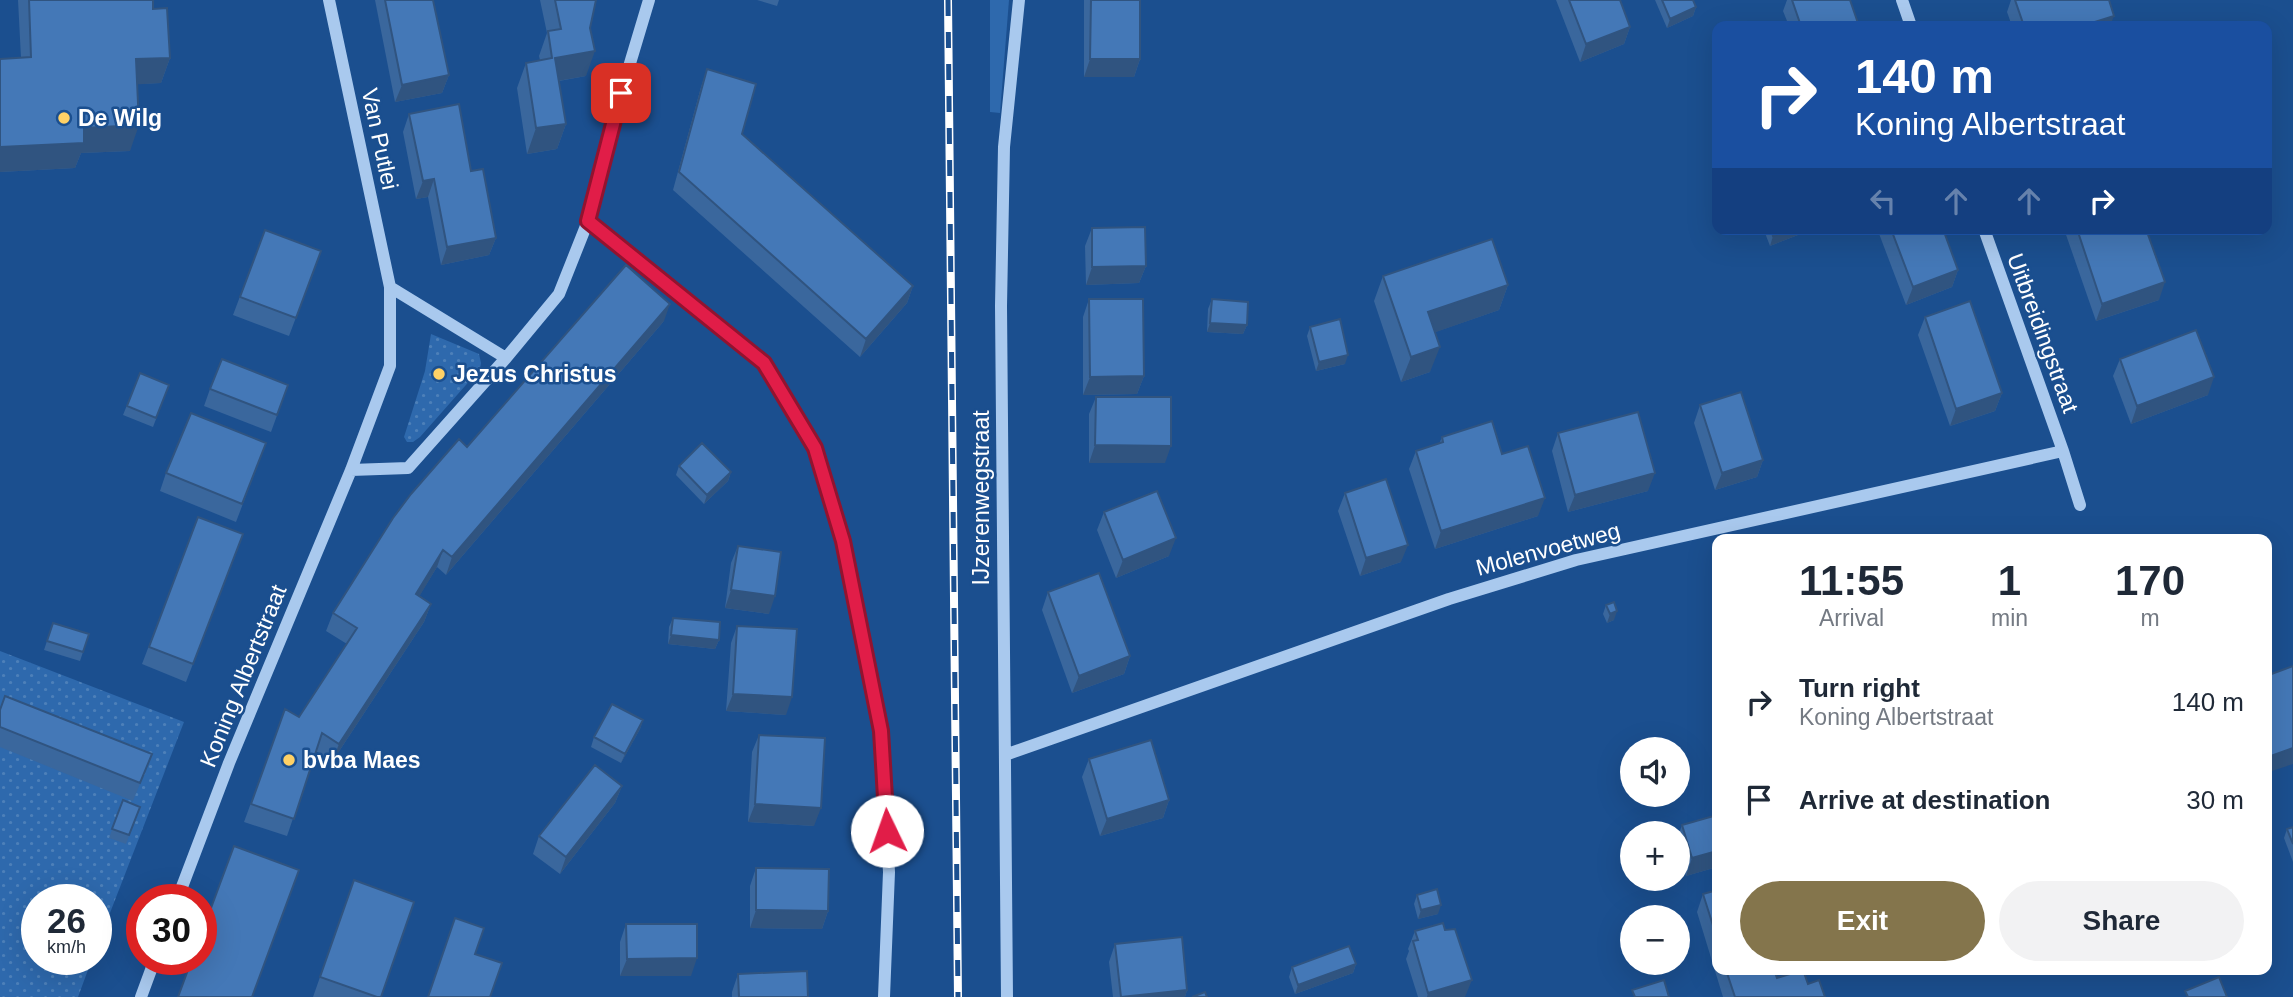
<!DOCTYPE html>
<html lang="en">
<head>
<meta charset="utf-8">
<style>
	:root { --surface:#fff; --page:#f2f2f3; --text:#1f2937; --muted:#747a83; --accent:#84754c }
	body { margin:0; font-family:Arial,sans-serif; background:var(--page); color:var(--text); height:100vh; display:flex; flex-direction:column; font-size:26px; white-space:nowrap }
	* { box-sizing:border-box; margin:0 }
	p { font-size:23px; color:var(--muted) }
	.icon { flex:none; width:38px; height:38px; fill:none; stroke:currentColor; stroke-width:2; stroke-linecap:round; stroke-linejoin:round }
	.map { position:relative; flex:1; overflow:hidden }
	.side { position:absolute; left:1712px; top:534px; width:560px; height:441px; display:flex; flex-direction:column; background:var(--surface); border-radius:14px; box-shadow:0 7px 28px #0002 }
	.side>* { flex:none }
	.guide { position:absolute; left:1712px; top:21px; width:560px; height:214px; border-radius:14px; box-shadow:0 7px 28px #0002; background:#1a4fa0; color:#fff; overflow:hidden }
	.controls { position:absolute; left:1620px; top:737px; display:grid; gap:14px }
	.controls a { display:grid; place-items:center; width:70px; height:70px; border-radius:50%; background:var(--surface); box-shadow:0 7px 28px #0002; font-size:35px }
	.speed { position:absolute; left:21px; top:884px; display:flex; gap:14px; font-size:35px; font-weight:700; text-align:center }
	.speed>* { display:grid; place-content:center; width:91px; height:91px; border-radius:50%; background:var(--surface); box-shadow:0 7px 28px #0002; line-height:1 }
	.speed small { font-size:18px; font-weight:400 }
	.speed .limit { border:10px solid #d22; background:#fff; color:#111 }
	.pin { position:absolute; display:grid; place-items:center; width:60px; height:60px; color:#fff; margin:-30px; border-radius:14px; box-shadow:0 4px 10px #0006 }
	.me { position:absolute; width:77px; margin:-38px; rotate:357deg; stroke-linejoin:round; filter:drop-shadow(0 0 5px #0008) }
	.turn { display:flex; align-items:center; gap:24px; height:147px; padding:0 28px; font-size:32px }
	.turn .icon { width:91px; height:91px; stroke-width:2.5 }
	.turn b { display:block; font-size:49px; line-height:60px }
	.lanes { display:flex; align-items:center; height:66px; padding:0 28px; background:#0003; justify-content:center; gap:35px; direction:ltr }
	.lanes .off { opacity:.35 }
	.eta { display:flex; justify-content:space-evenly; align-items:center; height:119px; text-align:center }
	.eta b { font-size:42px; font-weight:800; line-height:49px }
	.primary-button { display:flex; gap:14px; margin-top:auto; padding:14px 28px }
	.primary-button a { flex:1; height:80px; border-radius:42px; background:var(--accent); color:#fff; font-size:28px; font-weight:800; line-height:80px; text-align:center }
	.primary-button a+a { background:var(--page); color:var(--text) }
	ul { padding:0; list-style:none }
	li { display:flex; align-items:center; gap:21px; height:98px; padding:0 28px }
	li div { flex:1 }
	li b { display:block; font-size:26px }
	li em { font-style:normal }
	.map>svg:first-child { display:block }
	.green { fill:#2e69ad }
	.park { fill:url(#park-dots) }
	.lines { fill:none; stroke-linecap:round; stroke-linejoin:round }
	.minor { stroke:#a9c9ee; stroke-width:12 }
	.rail-casing { stroke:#fff; stroke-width:8 }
	.rail { stroke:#1b4f8f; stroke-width:5; stroke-dasharray:16; stroke-linecap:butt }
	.wall { fill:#3a679d }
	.shaded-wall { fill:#305480 }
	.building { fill:#4478b7; stroke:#305480; stroke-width:2 }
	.route-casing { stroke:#92132f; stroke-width:18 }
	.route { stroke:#e11d48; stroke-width:12 }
	.poi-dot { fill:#ffd166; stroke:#1b4f8f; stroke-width:2.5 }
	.labels { text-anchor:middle; stroke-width:5; stroke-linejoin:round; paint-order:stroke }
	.poi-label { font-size:23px; font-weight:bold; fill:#fff; stroke:#1b4f8f; text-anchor:start }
	.street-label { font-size:23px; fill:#fff; stroke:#1b4f8f }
</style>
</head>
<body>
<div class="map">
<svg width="2293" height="997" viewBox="0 0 2293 997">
	<defs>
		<pattern id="park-dots" width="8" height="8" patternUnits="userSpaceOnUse" patternTransform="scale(1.75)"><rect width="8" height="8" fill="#2e69ad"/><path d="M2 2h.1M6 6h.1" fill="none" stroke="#4d80b9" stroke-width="1.8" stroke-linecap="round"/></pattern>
	</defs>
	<rect width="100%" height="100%" fill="#1b4f8f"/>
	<path class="green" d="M990,0H1009L1000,113L990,112Z"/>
	<path class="park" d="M431,334L479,354L481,363L480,369L420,437L413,442H407L404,437L425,371Z
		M0,651L184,722L96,949V900H37V959H92L78,997H0Z"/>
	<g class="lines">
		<path class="minor" d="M1902,0L1911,26
			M588,221L764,363L815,448L843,541L881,731L889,872L884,997
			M1984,229L2063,451L2080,505
			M390,287L506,358
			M351,470L408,468L506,358L559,294L588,221L607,140L649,0
			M1005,755L1449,599L1576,560L2063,451
			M177,900L229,763L351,470L390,366V287L329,0
			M141,997L155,959
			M1007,997L1001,306L1004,147L1019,0"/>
		<defs>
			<path id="rail" d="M948,0L958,997"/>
		</defs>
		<use href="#rail" class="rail-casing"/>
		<use href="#rail" class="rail"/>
	</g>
	<path class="wall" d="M18,0H153V9L170,58L161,83L137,84L130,151L81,153L75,168L0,172V59L21,58Z
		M375,0H433L449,75L442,93L395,102Z
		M540,0H596L590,28L586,76L559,81L566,124L557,149L527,154L517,88L526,63L540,60L539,56L547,33Z
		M757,0H779L777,6Z
		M1084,0H1140V59L1134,77H1084Z
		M1556,0H1620L1630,27L1624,44L1580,62Z
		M1655,0H1693L1696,7L1693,16L1667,28Z
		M1787,0H1850L1858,26H1789L1783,11Z
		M2011,0H2109L2110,26H2012L2007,12Z
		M707,69L742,134L913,286L907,303L860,357L673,190L701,87Z
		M409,114L471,171L496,238L489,255L441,265L428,197L416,199L403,132Z
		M1092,228L1146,266L1139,283L1086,285L1085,246Z
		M1767,229H1805L1803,233L1770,246L1765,233Z
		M1879,229H1943L1958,270L1952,287L1906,305L1878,231Z
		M2064,229H2146L2159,300L2096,321Z
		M265,230L321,251L289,336L233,315Z
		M1383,276L1508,285L1499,310L1435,332L1430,372L1401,382L1374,301Z
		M1089,299L1144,376L1137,394L1083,395V317Z
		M1212,299L1247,325L1243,334L1207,332L1208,309Z
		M1925,317L2002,393L1995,411L1950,426L1918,335Z
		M664,321L446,575L437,567L419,596L431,604L424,622L332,762L316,751L287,836L244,822L285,709L299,717L347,644L326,631L333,613L467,447Z
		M1310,327L1345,364L1316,371L1307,336Z
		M2120,359L2208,395L2131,424L2113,376Z
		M140,373L169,385L153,427L123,415Z
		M288,385L271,432L204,406L210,389Z
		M1096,397L1165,463H1089V414Z
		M1700,405L1763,460L1757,477L1715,490L1694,423Z
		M1558,433L1648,491L1568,512L1552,451Z
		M1442,437L1502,454L1538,516L1435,549L1409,469L1416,451L1439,444Z
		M266,443L236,522L160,491L166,473Z
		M679,466L731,472L728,481L704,504L676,475Z
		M1345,493L1401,562L1360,576L1338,511Z
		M1104,512L1169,556L1116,578L1097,530Z
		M198,517L243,534L186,682L142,664Z
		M738,546L769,614L725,608L731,563Z
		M1048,592L1130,656L1124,674L1072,693L1042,610Z
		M1606,605L1614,620L1607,623L1603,614Z
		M673,618L719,640L715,649L668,644L669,627Z
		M53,623L89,634L80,661L44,650Z
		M737,626L786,715L726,711L731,643Z
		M0,710L152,754L133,801L0,747Z
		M643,720L640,729L621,763L591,747L594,737Z
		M759,735L814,826L748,822L752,752Z
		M1089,759L1169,800L1163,818L1100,836L1082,777Z
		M622,786L615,803L560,874L533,854L539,836Z
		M123,800L140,807L126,844L109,838Z
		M1717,815V867L1686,876L1678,852V836L1682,825Z
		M2293,827V862L2284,838L2287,829Z
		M756,868L828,911L822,929L750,928V886Z
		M1717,890V970H1779L1777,975H1776L1777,978L1808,984L1825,997H1723L1697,912L1703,894Z
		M1417,895L1438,914L1418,919L1414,904Z
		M345,906L381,997H313Z
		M626,924L691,976H620V942Z
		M1415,931L1465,997H1418L1406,959L1409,951L1408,949Z
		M1115,944L1187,990L1185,997H1113L1109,962Z
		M1356,964L1353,973L1295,994L1289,977L1292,967Z
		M738,974L808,997H732V992Z"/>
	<path class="shaded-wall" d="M1696,7L1693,16L1667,28L1670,19Z
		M2114,16L2110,26H2082Z
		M1630,27L1624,44L1580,62L1586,44Z
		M595,51L586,76L546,83L555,58Z
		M170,58L161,83L127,85L136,59Z
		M1090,59H1140L1134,77H1084Z
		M449,75L442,93L395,102L402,85Z
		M566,124L557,149L527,154L536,128Z
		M139,125L130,151L81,153L75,168L0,172V147L84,128Z
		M434,179L428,197L416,199L423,181Z
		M1792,229H1805L1803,233L1770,246L1773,236Z
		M496,238L489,255L441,265L447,247Z
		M1146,266L1139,283L1086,285L1092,267Z
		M1958,270L1952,287L1906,305L1913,287Z
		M2165,282L2159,300L2096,321L2102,304Z
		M1508,285L1499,310L1419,338L1428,312Z
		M913,286L907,303L860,357L866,339Z
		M670,304L664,321L446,575L452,557Z
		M1210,323L1247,325L1243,334L1207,332Z
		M1440,347L1430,372L1401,382L1411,357Z
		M1348,355L1345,364L1316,371L1319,362Z
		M1144,376L1137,394L1083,395L1090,377Z
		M2214,377L2208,395L2131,424L2137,406Z
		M2002,393L1995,411L1950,426L1956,409Z
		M1095,445L1171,446L1165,463H1089Z
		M1763,460L1757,477L1715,490L1722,473Z
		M731,472L728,481L704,504L707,495Z
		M1655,473L1648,491L1568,512L1575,495Z
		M1545,498L1538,516L1435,549L1441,531Z
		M1176,538L1169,556L1116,578L1123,560Z
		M1408,545L1401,562L1360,576L1366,558Z
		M443,550L437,567L410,612L416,594Z
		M731,590L775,596L769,614L725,608Z
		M431,604L424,622L332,762L339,744Z
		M1617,611L1614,620L1607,623L1610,614Z
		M671,635L719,640L715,649L668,644Z
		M1130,656L1124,674L1072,693L1079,676Z
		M733,694L792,697L786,715L726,711Z
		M643,720L640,729L621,763L625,754Z
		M2293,748V764L2266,773V762L2268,757Z
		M622,786L615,803L560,874L566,857Z
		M1169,800L1163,818L1100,836L1107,819Z
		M755,804L821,808L814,826L748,822Z
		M1717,851V867L1686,876L1692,858Z
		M1441,905L1438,914L1418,919L1421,910Z
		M756,910L828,911L822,929L750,928Z
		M697,958L691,976H620L627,959Z
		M1356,964L1353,973L1295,994L1298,985Z
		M1472,980L1465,997H1427L1428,993Z
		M1187,990L1185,997H1121Z"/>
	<path class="building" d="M29,0H153V9L167,8L170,58L136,59L139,125L84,128V143L0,147V59L31,57Z
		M385,0H433L449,75L402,85Z
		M555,0H596L590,28L595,51L555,58L566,124L536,128L526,63L552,58L548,31L561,29Z
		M1091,0H1140V59H1090Z
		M1569,0H1620L1630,27L1586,44Z
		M1662,0H1693L1696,7L1670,19Z
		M1792,0H1850L1859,26H1801Z
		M2015,0H2109L2114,16L2082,26H2024Z
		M707,69L756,84L742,134L913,286L866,339L679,172Z
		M459,104L471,171L483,169L496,238L447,247L434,179L423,181L409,114Z
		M1145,227L1146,266L1092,267V228Z
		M1771,229H1792L1773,236Z
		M1891,229H1943L1958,270L1913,287Z
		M2077,229H2146L2165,282L2102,304Z
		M265,230L321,251L296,318L240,297Z
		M1492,239L1508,285L1428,312L1440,347L1411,357L1383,276Z
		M626,265L670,304L452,557L443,550L416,594L431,604L339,744L322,733L294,819L251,804L285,709L299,717L357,628L333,613L393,518L411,494L459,439L467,447Z
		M1089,299H1143L1144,376L1090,377Z
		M1212,299L1248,302L1247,325L1210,323Z
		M1970,301L2002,393L1956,409L1925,317Z
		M1340,319L1348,355L1319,362L1310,327Z
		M2196,330L2214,377L2137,406L2120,359Z
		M222,359L288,385L277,415L210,389Z
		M140,373L169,385L156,418L127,406Z
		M1741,392L1763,460L1722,473L1700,405Z
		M1096,397H1171V446L1095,445Z
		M1638,412L1655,473L1575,495L1558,433Z
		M191,413L266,443L242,504L166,473Z
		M1492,421L1502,454L1528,446L1545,498L1441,531L1416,451L1443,442L1442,437Z
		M702,443L731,472L707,495L679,466Z
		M1386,479L1408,545L1366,558L1345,493Z
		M1157,491L1176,538L1123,560L1104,512Z
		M198,517L243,534L193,664L149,647Z
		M738,546L781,552L775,596L731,590Z
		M1099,573L1130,656L1079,676L1048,592Z
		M1614,602L1617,611L1610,614L1606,605Z
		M673,618L720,622L719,640L671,635Z
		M53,623L89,634L83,652L47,641Z
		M737,626L797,629L792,697L733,694Z
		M2293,666V748L2268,757L2266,753V676Z
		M5,696L152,754L140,783L0,727V710Z
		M612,704L643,720L625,754L594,737Z
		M759,735L825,738L821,808L755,804Z
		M1151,740L1169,800L1107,819L1089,759Z
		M595,765L622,786L566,857L539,836Z
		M123,800L140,807L129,835L112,829Z
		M1717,815V851L1692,858L1682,825Z
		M2293,827V844L2287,829Z
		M234,846L299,870L252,997H178L192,959H201V935Z
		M756,868L829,869L828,911L756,910Z
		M354,880L414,902L381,997H377L320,977Z
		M1437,889L1441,905L1421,910L1417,895Z
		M1717,890V938L1703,894Z
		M455,918L484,928L475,954L502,963L490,997H428Z
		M1443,923L1445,930L1455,929L1472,980L1428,993L1413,941L1418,940L1415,931Z
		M626,924H697V958L627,959Z
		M1182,937L1187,990L1121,997L1115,944Z
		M1349,946L1356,964L1298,985L1292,967Z
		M1726,970H1774L1777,978L1803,970L1808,984L1819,980L1825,997H1735Z
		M807,971L808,997H739L738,974Z
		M2219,977L2227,997H2188L2185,991Z
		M1664,980L1669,997H1635L1632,990Z
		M1205,992L1207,997H1192Z"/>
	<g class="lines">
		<defs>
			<path id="route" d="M621,93L588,221L764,363L815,448L843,541L881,731L887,831"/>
		</defs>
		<use href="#route" class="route-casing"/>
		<use href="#route" class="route"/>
	</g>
	<g class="poi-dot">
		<circle cx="64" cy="118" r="7"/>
		<circle cx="439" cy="374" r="7"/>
		<circle cx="289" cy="760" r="7"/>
	</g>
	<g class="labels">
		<g class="poi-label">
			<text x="78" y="126">De Wilg</text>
			<text x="453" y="382">Jezus Christus</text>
			<text x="303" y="768">bvba Maes</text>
		</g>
		<g class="street-label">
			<text transform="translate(380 139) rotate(78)" y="8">Van Putlei</text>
			<text transform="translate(2043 333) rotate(70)" y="8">Uitbreidingstraat</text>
			<text transform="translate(981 498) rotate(-90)" y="8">IJzerenwegstraat</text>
			<text transform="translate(1548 549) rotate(-15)" y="8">Molenvoetweg</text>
			<text transform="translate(243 676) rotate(-68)" y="8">Koning Albertstraat</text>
		</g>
	</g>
</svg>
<div class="controls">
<a><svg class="icon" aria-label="sound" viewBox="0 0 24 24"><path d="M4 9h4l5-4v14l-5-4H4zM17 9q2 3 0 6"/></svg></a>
<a>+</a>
<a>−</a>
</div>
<div class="speed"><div>26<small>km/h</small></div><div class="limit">30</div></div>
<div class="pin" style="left:621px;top:93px;background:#d93025"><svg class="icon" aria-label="arrive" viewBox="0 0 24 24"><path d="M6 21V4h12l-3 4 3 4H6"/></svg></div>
<svg class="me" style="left:887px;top:831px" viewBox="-20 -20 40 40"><circle r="19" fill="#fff"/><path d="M0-13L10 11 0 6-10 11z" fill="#e11d48"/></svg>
<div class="guide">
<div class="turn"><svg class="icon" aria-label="right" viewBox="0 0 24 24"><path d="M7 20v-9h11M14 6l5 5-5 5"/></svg><div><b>140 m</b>Koning Albertstraat</div></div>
<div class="lanes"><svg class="icon off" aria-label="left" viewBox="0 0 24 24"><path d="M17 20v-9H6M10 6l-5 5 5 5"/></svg><svg class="icon off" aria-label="ahead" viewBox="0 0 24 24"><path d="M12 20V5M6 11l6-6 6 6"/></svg><svg class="icon off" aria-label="ahead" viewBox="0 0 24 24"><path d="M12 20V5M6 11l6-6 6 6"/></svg><svg class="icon" aria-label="right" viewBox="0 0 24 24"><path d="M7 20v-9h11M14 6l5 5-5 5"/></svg></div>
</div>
<section class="side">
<div class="eta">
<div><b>11:55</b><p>Arrival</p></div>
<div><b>1</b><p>min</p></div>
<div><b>170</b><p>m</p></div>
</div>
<ul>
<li><svg class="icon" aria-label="right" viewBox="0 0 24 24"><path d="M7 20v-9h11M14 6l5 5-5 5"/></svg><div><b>Turn right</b><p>Koning Albertstraat</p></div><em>140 m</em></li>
<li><svg class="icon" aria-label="arrive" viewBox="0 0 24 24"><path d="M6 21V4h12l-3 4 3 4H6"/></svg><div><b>Arrive at destination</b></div><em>30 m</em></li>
</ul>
<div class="primary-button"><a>Exit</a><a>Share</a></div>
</section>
</div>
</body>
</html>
